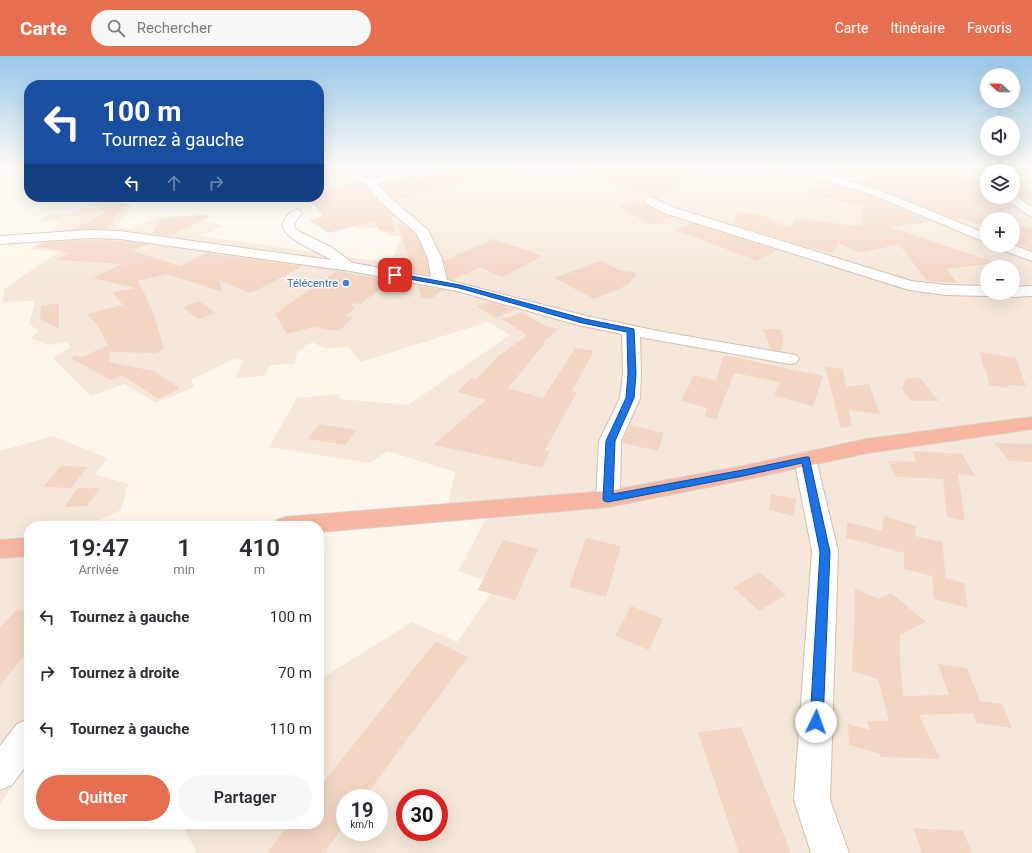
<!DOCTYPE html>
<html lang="fr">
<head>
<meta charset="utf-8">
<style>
	:root { --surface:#fff; --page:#f7f7f7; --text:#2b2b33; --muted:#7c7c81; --accent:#e76f51 }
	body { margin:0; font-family:Roboto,sans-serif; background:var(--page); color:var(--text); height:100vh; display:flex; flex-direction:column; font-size:15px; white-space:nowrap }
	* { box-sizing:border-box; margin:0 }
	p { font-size:13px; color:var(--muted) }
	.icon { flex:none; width:22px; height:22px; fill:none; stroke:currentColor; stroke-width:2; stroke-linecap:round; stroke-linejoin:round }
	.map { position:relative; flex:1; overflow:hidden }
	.details { position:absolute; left:24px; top:465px; width:300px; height:308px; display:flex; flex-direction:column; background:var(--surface); border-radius:16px; box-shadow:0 4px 16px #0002 }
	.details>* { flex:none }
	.guide { position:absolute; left:24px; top:24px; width:300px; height:122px; border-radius:16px; box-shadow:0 4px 16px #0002; background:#1a4fa0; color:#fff; overflow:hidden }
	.needle { width:26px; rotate:292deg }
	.fabs { position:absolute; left:980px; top:12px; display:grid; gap:8px }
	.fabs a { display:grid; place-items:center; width:40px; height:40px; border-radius:50%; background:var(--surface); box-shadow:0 4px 16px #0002; font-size:20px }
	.speed { position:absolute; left:336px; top:733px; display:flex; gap:8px; font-size:20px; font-weight:700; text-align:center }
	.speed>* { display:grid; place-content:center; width:52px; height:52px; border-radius:50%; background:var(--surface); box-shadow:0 4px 16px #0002; line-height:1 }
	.speed small { font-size:10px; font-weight:400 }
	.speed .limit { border:6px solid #d22; background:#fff; color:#111 }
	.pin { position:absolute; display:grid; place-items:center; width:34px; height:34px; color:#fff; margin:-17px; border-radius:8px; box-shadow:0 2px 6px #0006 }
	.me { position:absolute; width:44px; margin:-22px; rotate:3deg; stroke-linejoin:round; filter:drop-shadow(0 0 3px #0008) }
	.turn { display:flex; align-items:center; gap:14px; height:84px; padding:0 12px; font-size:18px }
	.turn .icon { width:52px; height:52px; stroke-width:2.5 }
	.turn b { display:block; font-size:28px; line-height:34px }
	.lanes { display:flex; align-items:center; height:38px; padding:0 12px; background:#0003; justify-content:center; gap:20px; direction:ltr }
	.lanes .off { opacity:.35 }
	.eta { display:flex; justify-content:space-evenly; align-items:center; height:68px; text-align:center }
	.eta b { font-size:24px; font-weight:600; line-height:28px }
	.action { display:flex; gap:8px; margin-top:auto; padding:8px 12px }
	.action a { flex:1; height:46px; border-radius:24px; background:var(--accent); color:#fff; font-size:16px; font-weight:600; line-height:46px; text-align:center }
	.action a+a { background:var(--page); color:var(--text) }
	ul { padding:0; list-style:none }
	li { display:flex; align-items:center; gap:12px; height:56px; padding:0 12px }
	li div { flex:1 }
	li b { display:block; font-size:15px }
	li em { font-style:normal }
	header { display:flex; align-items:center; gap:24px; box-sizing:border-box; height:56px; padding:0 20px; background:var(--accent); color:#fff }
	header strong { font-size:19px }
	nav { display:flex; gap:22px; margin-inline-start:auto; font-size:14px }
	.search { width:280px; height:36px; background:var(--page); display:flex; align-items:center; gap:10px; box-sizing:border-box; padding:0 14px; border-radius:22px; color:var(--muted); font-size:15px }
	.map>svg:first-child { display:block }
	.residential { fill:#f5e8da; fill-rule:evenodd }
	.building { fill:#f3d5c3 }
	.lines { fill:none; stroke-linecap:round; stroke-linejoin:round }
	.minor-casing { stroke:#d1beb0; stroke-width:2 }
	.highway-casing { stroke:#dad1cd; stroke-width:2 }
	.minor { fill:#fff; fill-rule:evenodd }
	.highway { fill:#f7b7a3; fill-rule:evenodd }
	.route { fill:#1a73e8; stroke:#114b97 }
	.shop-dot { fill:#3f7fe0; stroke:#fffaf3; stroke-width:1.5 }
	.labels { text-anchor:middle; stroke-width:3; stroke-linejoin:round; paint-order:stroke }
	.far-shop-label { font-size:11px; fill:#366cbe; stroke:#fffaf3; text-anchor:end }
</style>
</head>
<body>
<header>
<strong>Carte</strong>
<div class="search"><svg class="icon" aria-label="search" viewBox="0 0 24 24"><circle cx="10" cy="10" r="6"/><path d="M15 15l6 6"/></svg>Rechercher</div>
<nav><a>Carte</a><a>Itinéraire</a><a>Favoris</a></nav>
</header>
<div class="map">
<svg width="1032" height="797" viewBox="0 0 1032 797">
	<rect width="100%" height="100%" fill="#fdf6ec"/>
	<path class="residential" d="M0,111H29V117L0,126Z
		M377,111H1032V797H197L182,768H319V624L412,566L457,586L497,529L458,515L486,463L445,464L455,416L387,395L370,407L269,391L297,342L339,338L340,343L408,349L510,279L488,266L361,306L348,291L324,292L312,286L297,297L295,308L270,309L264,320L235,322L244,304L233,303L191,324L194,331L156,347L124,328L91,340L53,302L71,291L67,286L48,289L31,282L39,275L29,268L35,245L3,246L4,233L58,196L28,193L48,183L60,166L38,165L50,158H68L90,148L85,144L90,142L89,141L118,142L106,145L108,148H133L117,172L130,173L156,161L199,159L207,160L203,164L222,170L201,180L391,207L401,180L385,179L388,171L358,173L331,144L310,147L301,141H319V122L330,125V130L357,126L380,120ZM987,115H1013V141H987ZM987,163H1013V189H987ZM987,211H1013V237H987ZM345,742H379V776H345ZM405,742H439V776H405Z
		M53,380L107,402L95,418L128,428L121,454L86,470H29V497L22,500L29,503V706L0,748V395Z"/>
	<path class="building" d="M566,111H685V113L674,117L692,120L658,143L652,140H647L645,134L639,136L566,116Z
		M955,111L956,114L987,131V141H1002L1015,151L994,163H987V171L961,162L954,163L880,133L853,125L870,121L864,119L898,113Z
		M971,111H1005L1009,115H987V120Z
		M446,112L476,124L395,144L380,129L444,114Z
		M1013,119L1032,139V142L1026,145L1013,137Z
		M360,128L365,129L378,146L391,157L395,176L380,175L374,165L328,177L309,164L323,160L307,141H319V134Z
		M835,129L870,139L932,166L889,171L998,207L946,213L957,227L927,225L899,188L860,197L839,187L832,197L814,193L731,168L734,167L738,156L755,158L790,172L796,163L861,170L864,150L801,137Z
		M88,141H114L125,150L112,164L116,163L107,173L72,174L106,157Z
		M635,143L663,158L671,161L650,168L618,151Z
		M208,159V162L167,180L153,178L159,163Z
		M692,167L777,194L757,205L676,174Z
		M403,168L416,179L427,203L429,219L413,216L398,169Z
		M1013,169L1032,172V194L1013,185Z
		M493,183L543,200L502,221L480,211L465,219L462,218L454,224L448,223L444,205Z
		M89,184L123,185L149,188L133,195L180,210L206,197L303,210L261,232L249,237L218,223L223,236L167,218L137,225L143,234L154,259L164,293L156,297L111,296L110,294L109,306L154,315L180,332L158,343L122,319L111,324L72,303L73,299L82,301L108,289L97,269L87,258L123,249L112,236L136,232L93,222L122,208L57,204L69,197L61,196L64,194L36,191L45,186Z
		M601,205L619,214L637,217L628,229L594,243L554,222Z
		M337,215L391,225L360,248L351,247L354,253L345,260L353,261L339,275L313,271L287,278L275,258Z
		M418,229L443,234L431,243L421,241Z
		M199,245L215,257L198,263L183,251Z
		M490,246L508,251L514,254L495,262L477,250Z
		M59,247V273L40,263L41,250Z
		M522,256L545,270L558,273L543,286L545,287L508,332L543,342L575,292L594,295L572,335L577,336L545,394L550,395L542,412L433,389L486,344L457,336L471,322L477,323L499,299H500L527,279L502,263Z
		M763,273H780L784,282L781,295L771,293Z
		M980,296L1016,302L1026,330L1008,329L1009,332L989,329L986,313H984Z
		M724,299L823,320L813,350L774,340L780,326L734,317L716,364L705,360L707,352L681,345L694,319L716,324Z
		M825,311L843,313L846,331L869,328L880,358L849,354L852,370L841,372Z
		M919,321L939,345H911L902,333L906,323Z
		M319,368L356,374L345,389L308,383Z
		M630,369L664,377L658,395L622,387Z
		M994,387L1032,388V406L1009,405Z
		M913,395L962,398L975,420L958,418L965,465L947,461L943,423L896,421L888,405L916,406Z
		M61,410L88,411L71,432L43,431Z
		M78,432H100L87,450L64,451Z
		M771,438L796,443L794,460L769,454Z
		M884,460L916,470L915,480L942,486L946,522L964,527L968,552L934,543L932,520L904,513V497L846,482L847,466L882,475Z
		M586,482L621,490L606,541L569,531Z
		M503,484L538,493L515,544L478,534Z
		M760,516L786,539L759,555L733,531Z
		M855,532L878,543L891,537L926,566L900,579V602L903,640L949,639L938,608L967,612L980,645L1002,648L1012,672L976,667L973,657L919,659L940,703L881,701L880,698L849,689L848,668L870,674L867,665H889L878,623L852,615L853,585L854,586Z
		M631,550L663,563L649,594L615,580Z
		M16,554L29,556V594L0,629V572Z
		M436,585L468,601L364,742H345V768L324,797H267L290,768H319V732Z
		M741,671L791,797H739L698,676Z
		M913,772L963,775L972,797H922Z"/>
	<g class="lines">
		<defs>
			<path id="minor" d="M332,111H342L345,116L370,123L426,111H445L444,113L377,128L387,139L428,174L442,203L447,224L586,260L663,276L790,298L796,299L799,303L796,307L790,308L640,281L641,318L640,342L621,385L620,443L616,449L608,451L600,449L596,443L599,385L620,342L623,318L622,278L578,269L457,235L350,215L120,183L89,182L0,188V180L89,174L120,175L331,204C317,194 285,185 282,168C287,161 290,152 300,154L302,157L294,168L295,172L300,176L331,191L353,207L431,221L428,203L417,178L379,145L366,128L337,120Z
				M784,111H801L879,134L987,178V187L871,138L785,113Z
				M956,111H968L987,122V130L957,113Z
				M1013,138L1032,151V160L1028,159L1003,141H1013Z
				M651,141L672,151L911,225L946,229L987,230V237H993L987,240L946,239L909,234L664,157L647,148L645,145L647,142Z
				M995,189H1013L1032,196V205L997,192Z
				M1032,230V240L1013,241L1007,239L1006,237H1013V231Z
				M805,396L813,398L816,403L838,495L830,744L849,797H811L794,744L812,495L794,403L797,398Z
				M29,663V706L12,729L0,734V690L17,668Z"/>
			<path id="highway" d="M1032,361V373L867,397L743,424L608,451L319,476V470H274L277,464L286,461L608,435L743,410L867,383Z
				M29,482V500L0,502V484Z"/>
		</defs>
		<use href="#minor" class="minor-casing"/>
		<use href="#highway" class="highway-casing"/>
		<use href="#minor" class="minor"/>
		<use href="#highway" class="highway"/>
	</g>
	<linearGradient id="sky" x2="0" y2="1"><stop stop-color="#97c7e8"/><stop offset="0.5" stop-color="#fefbf6"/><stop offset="1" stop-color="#fefbf6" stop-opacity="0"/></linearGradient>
	<rect width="1032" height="222" fill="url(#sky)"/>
	<path class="route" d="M395,217L460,229L585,263L634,273L636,318L634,342L615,385L613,438L743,414L806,401H809L830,496L823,666L821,671L816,672L812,671L810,666L820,496L802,407L743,420L608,446L604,445L603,443L606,385L626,342L628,318L627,276L582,267L459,232L393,220V218Z"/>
	<circle class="shop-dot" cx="346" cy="227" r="4"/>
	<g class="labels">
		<g class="far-shop-label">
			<text x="338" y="231">Télécentre</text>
		</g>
	</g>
</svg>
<div class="fabs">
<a><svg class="needle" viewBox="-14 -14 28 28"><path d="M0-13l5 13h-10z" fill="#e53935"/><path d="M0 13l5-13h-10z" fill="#7c7c81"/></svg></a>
<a><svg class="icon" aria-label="sound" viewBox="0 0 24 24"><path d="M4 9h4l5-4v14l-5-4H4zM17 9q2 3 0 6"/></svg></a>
<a><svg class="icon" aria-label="layers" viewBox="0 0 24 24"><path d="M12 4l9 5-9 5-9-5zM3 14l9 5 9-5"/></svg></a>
<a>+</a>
<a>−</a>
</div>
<div class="speed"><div>19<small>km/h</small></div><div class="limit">30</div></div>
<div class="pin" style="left:395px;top:219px;background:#d93025"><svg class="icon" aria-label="arrive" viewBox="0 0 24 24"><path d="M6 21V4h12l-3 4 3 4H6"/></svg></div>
<svg class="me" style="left:816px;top:666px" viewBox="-20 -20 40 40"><circle r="19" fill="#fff"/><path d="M0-13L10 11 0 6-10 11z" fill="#1a73e8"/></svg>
<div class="guide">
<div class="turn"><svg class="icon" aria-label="left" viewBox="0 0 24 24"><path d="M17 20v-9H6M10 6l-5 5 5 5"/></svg><div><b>100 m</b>Tournez à gauche</div></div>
<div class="lanes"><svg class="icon" aria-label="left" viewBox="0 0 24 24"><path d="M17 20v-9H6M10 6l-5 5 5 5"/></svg><svg class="icon off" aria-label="ahead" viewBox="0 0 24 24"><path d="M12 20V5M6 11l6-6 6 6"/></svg><svg class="icon off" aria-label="right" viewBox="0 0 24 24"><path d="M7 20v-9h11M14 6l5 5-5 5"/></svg></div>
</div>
<section class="details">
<div class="eta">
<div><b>19:47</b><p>Arrivée</p></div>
<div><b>1</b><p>min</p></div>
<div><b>410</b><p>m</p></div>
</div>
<ul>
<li><svg class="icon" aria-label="left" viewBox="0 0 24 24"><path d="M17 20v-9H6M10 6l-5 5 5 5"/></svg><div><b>Tournez à gauche</b></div><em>100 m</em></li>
<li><svg class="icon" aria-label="right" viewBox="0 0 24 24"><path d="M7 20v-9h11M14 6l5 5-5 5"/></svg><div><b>Tournez à droite</b></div><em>70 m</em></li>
<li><svg class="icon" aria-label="left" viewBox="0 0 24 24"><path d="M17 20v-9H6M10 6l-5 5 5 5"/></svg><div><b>Tournez à gauche</b></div><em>110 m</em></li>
</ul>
<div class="action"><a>Quitter</a><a>Partager</a></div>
</section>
</div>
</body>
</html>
